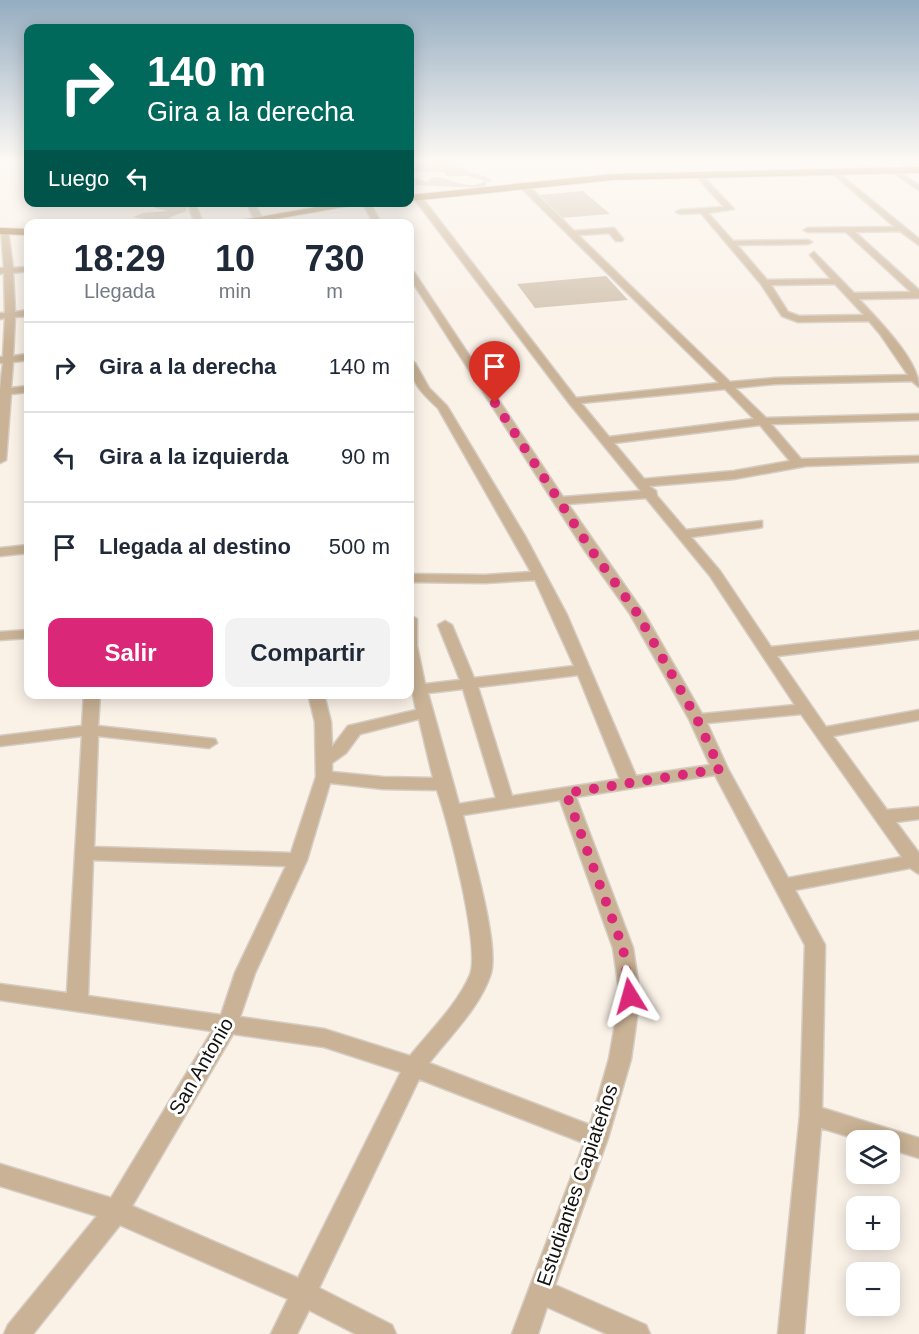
<!DOCTYPE html>
<html lang="es">
<head>
<meta charset="utf-8">
<style>
	:root { --surface:#fff; --page:#f2f2f3; --text:#1f2937; --muted:#747a83; --line:#e0e1e3; --accent:#db2777 }
	body { margin:0; font-family:Helvetica,sans-serif; background:var(--page); color:var(--text); height:100vh; display:flex; flex-direction:column; font-size:22px; white-space:nowrap }
	* { box-sizing:border-box; margin:0 }
	p { font-size:20px; color:var(--muted) }
	.icon { flex:none; width:33px; height:33px; fill:none; stroke:currentColor; stroke-width:2; stroke-linecap:round; stroke-linejoin:round }
	.map { position:relative; flex:1; overflow:hidden }
	.side { position:absolute; left:24px; top:219px; width:390px; height:480px; display:flex; flex-direction:column; background:var(--surface); border-radius:12px; box-shadow:0 3px 15px #0003 }
	.side>* { flex:none }
	.hud { position:absolute; left:24px; top:24px; width:390px; height:183px; border-radius:12px; box-shadow:0 3px 15px #0003; background:#00695c; color:#fff; overflow:hidden }
	.buttons { position:absolute; left:846px; top:1130px; display:grid; gap:12px }
	.buttons a { display:grid; place-items:center; width:54px; height:54px; border-radius:12px; background:var(--surface); box-shadow:0 3px 15px #0003; font-size:30px }
	.pin { position:absolute; display:grid; place-items:center; width:51px; height:51px; color:#fff; margin:-62px -26px; border-radius:50% 50% 50% 0; rotate:-45deg; box-shadow:0 0 6px #0007 }
	.pin .icon { rotate:45deg }
	.me { position:absolute; width:66px; margin:-33px; rotate:352deg; stroke-linejoin:round; filter:drop-shadow(0 0 4px #0008) }
	.turn { display:flex; align-items:center; gap:21px; height:126px; padding:0 24px; font-size:27px }
	.turn .icon { width:78px; height:78px; stroke-width:2.5 }
	.turn b { display:block; font-size:42px; line-height:51px }
	.then { display:flex; align-items:center; height:57px; padding:0 24px; background:#0003; gap:12px; font-size:22px }
	.eta { display:flex; justify-content:space-evenly; align-items:center; height:102px; text-align:center }
	.eta b { font-size:36px; font-weight:700; line-height:42px }
	.action { display:flex; gap:12px; margin-top:auto; padding:12px 24px }
	.action a { flex:1; height:69px; border-radius:12px; background:var(--accent); color:#fff; font-size:24px; font-weight:700; line-height:69px; text-align:center }
	.action a+a { background:var(--page); color:var(--text) }
	ul { padding:0; list-style:none }
	li { display:flex; align-items:center; gap:18px; height:90px; padding:0 24px; border-top:2px solid var(--line) }
	li div { flex:1 }
	li b { display:block; font-size:22px }
	li em { font-style:normal }
	.map>svg:first-child { display:block }
	.green { fill:#cebeaa }
	.lines { fill:none; stroke-linecap:round; stroke-linejoin:round }
	.minor-casing { stroke:#d5cdc4; stroke-width:3 }
	.major-casing { stroke:#d5cdc4; stroke-width:2 }
	.minor { fill:#c9b295; fill-rule:evenodd }
	.major { fill:#a47a42; fill-rule:evenodd }
	.route { stroke:#db2777; stroke-width:10; stroke-dasharray:0 18 }
	.labels { text-anchor:middle; stroke-width:6; stroke-linejoin:round; paint-order:stroke }
	.near-street-label { font-size:20px; fill:#13110d; stroke:#fff }
</style>
</head>
<body>
<div class="map">
<svg width="919" height="1334" viewBox="0 0 919 1334">
	<rect width="100%" height="100%" fill="#faf1e7"/>
	<path class="green" d="M423,161H499L464,164L462,166C470,176 484,172 493,182L486,181V188L410,185V176L427,182L432,177C451,177 469,192 485,181L468,176H447L444,172H410V168Z
		M583,191L610,214L562,218L538,195Z
		M153,203L187,205L186,211L168,218L192,222L166,223L133,217L143,213L168,211L155,208Z
		M606,276L628,300L535,308L517,284Z"/>
	<g class="lines">
		<defs>
			<path id="minor" d="M900,161H908L919,171H914Z
				M894,169L919,185V190L892,172Z
				M832,171H836L919,239V245L900,231L855,232L919,290V298L859,299C877,319 919,360 919,387L912,381L775,384L735,388L766,418L919,414V420L771,424L801,459L919,456V462L806,466L734,479L649,486L656,491L657,496L686,530L762,521V527L758,528L691,537L720,571L771,647L919,631V639L777,656L826,727L919,710V720L833,736L887,810L919,807V819L896,822L919,853V874L910,868L795,890L825,945L822,1108L919,1138V1158L890,1149V1140H860L821,1128L804,1334H778L800,1115L805,945L715,775L576,797L633,948L640,996L631,1059L608,1138L555,1285L646,1325L650,1334H607L547,1307L538,1334H512L584,1143L419,1079L319,1288L392,1325L396,1334H356L309,1310L297,1334H271L288,1299L120,1225L33,1334H4L8,1325L97,1216L0,1186V1164L111,1198L212,1031L0,1000V984L67,993L82,736L0,746V736L82,726L84,694H100L98,726L215,739L217,743L209,748L98,736L94,847L291,853L316,777L315,722L308,694H324L331,722L332,747L348,726L416,710L410,680V615L417,619V646L425,684L460,680L438,625L445,621L452,625L474,678L574,666L535,580L485,583L410,582V574L485,575L531,572L438,408C424,395 408,380 410,360L415,363L429,388L447,406L525,536L567,615L636,776L710,765L689,719L630,614L585,551L410,278V270L414,272L563,497L641,491L569,403L413,197L420,195L576,398L719,383L520,187V183H526L574,231L614,228L623,239L622,241H616L609,233L578,235L730,382L775,378L908,375L880,334L869,321L798,322L782,316L761,284L701,213L680,214L676,212L680,210L724,207L695,175L701,174L734,209L708,213L733,241L808,240L812,242L808,244L737,245L767,280L831,279L810,255L814,252L854,293L911,292L846,232H808L804,230L808,228L895,227L832,173ZM835,284L864,315L799,316L788,312L771,285ZM725,389L754,419L609,437L581,403ZM760,425L790,461L734,471L644,479L614,443ZM646,498L710,576L795,705L702,714L644,613L568,504ZM578,675L620,779L512,796L478,687ZM463,689L496,798L459,804L428,693ZM801,714L902,857L788,878L728,769L707,723ZM419,719L433,778L383,777L332,772V763L346,753L360,734ZM330,783L383,789L437,790C448,821 481,948 470,975C457,1005 430,1031 410,1056L324,1029L240,1017L255,973L307,860ZM560,800L613,948L620,996L609,1059L590,1125L429,1063C450,1036 481,1006 491,973C499,941 471,850 463,815ZM93,860L286,866L235,973L221,1015L88,996ZM233,1034L324,1047L401,1072L298,1278L132,1206Z
				M187,202H195L203,224H195Z
				M246,202H254L265,224H257Z
				M362,202H369L382,224H374Z
				M1,229L8,231L13,268L28,267V271L13,273L15,312L28,310V316L15,317L13,356L28,354V360L13,362L11,388L28,386V392L11,394L6,460L0,463V389L3,363H0V357H3L5,318L0,319V313H5L4,273L0,274V268H4Z
				M28,545V553L0,556V548Z
				M28,630V638L0,640V632Z"/>
			<path id="major" d="M919,167V173L613,180L410,201V195L613,174Z
				M345,202H372L247,224H219Z
				M0,228L28,229V235L0,234Z"/>
		</defs>
		<use href="#minor" class="minor-casing"/>
		<use href="#major" class="major-casing"/>
		<use href="#minor" class="minor"/>
		<use href="#major" class="major"/>
	</g>
	<linearGradient id="sky" x2="0" y2="1"><stop stop-color="#95adc1"/><stop offset="0.46" stop-color="#fdf9f4"/><stop offset="1" stop-color="#fdf9f4" stop-opacity="0"/></linearGradient>
	<rect width="919" height="348" fill="url(#sky)"/>
	<g class="lines">
		<path class="route" d="M495,403L592,551L637,613L697,719L720,769L566,793L623,948L630,996"/>
	</g>
	<g class="labels">
		<g class="near-street-label">
			<text transform="translate(201 1066) rotate(-60)" y="7">San Antonio</text>
			<text transform="translate(577 1185) rotate(-71)" y="7">Estudiantes Capiateños</text>
		</g>
	</g>
</svg>
<div class="buttons">
<a><svg class="icon" aria-label="layers" viewBox="0 0 24 24"><path d="M12 4l9 5-9 5-9-5zM3 14l9 5 9-5"/></svg></a>
<a>+</a>
<a>−</a>
</div>
<div class="pin" style="left:495px;top:403px;background:#d93025"><svg class="icon" aria-label="arrive" viewBox="0 0 24 24"><path d="M6 21V4h12l-3 4 3 4H6"/></svg></div>
<svg class="me" style="left:630px;top:996px" viewBox="-20 -20 40 40"><path d="M0-17L14 15 0 8-14 15z" fill="#db2777" stroke="#fff" stroke-width="4"/></svg>
<div class="hud">
<div class="turn"><svg class="icon" aria-label="right" viewBox="0 0 24 24"><path d="M7 20v-9h11M14 6l5 5-5 5"/></svg><div><b>140 m</b>Gira a la derecha</div></div>
<div class="then">Luego<svg class="icon" aria-label="left" viewBox="0 0 24 24"><path d="M17 20v-9H6M10 6l-5 5 5 5"/></svg></div>
</div>
<section class="side">
<div class="eta">
<div><b>18:29</b><p>Llegada</p></div>
<div><b>10</b><p>min</p></div>
<div><b>730</b><p>m</p></div>
</div>
<ul>
<li><svg class="icon" aria-label="right" viewBox="0 0 24 24"><path d="M7 20v-9h11M14 6l5 5-5 5"/></svg><div><b>Gira a la derecha</b></div><em>140 m</em></li>
<li><svg class="icon" aria-label="left" viewBox="0 0 24 24"><path d="M17 20v-9H6M10 6l-5 5 5 5"/></svg><div><b>Gira a la izquierda</b></div><em>90 m</em></li>
<li><svg class="icon" aria-label="arrive" viewBox="0 0 24 24"><path d="M6 21V4h12l-3 4 3 4H6"/></svg><div><b>Llegada al destino</b></div><em>500 m</em></li>
</ul>
<div class="action"><a>Salir</a><a>Compartir</a></div>
</section>
</div>
</body>
</html>
